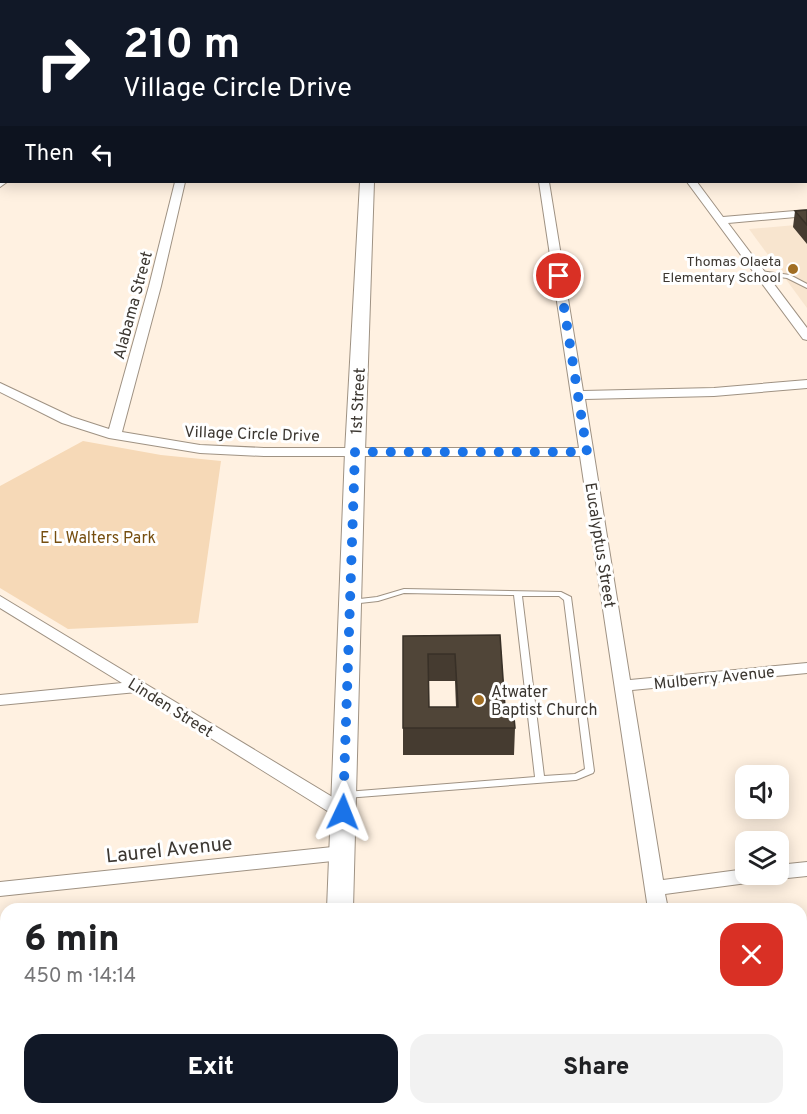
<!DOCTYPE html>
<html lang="en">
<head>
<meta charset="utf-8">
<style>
	:root { --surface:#fff; --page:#f2f2f2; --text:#202124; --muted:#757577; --accent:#111827 }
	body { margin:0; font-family:Overpass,sans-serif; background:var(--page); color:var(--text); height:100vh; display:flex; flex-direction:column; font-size:22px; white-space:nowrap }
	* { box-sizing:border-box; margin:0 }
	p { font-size:20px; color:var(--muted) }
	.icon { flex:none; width:33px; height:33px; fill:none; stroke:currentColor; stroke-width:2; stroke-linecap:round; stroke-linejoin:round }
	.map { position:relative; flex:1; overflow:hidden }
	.side { position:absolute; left:0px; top:903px; width:807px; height:212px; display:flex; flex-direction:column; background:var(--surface); border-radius:18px 18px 0 0; box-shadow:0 3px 15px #0003 }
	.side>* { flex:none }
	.banner { position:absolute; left:0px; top:0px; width:807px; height:183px; box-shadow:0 3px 15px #0003; background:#111827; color:#fff; overflow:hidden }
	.fabs { position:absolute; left:735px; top:765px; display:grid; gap:12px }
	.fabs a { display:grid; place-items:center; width:54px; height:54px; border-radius:12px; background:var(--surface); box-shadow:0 3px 15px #0003; font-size:30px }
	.pin { position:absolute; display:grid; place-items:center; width:51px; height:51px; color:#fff; margin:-26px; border:3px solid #fff; border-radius:50%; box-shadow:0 2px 6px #0007 }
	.me { position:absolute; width:66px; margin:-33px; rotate:2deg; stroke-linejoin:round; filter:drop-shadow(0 0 4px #0008) }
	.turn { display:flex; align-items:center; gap:21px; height:126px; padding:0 24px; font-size:27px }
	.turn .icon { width:78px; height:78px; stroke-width:2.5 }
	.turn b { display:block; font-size:42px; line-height:51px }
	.then { display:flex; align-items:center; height:57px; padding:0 24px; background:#0003; gap:12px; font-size:22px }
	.round { display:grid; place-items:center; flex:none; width:63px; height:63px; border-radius:18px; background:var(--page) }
	.head { display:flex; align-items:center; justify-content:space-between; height:102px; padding:0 24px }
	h1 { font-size:36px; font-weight:800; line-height:45px }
	.cta { display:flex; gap:12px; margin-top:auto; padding:12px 24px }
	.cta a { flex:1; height:69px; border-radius:18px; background:var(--accent); color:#fff; font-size:24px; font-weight:800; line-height:69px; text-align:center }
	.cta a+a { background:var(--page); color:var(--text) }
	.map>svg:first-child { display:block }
	.built { fill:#f8e5cf }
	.green { fill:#f6d9b7 }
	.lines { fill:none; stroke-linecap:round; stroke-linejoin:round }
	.lane-casing { stroke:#9f9283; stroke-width:2 }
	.street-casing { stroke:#9f9283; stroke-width:2 }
	.secondary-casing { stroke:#9f9283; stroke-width:2 }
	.lane { fill:#fff; fill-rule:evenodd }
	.street { fill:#fff; fill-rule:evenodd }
	.secondary { fill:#fff; fill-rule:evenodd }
	.wall { fill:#453b30; fill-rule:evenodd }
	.building { fill:#504538; stroke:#383027; stroke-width:1.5; fill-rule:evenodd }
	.route { stroke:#1a73e8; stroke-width:10; stroke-dasharray:0 18 }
	.poi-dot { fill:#a16e24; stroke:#fff; stroke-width:2 }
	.labels { text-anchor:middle; stroke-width:6; stroke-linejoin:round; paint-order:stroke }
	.far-poi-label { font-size:14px; fill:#3c3731; stroke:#fff; text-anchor:end }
	.street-label { font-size:16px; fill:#3c3731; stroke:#fff }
	.park-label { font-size:16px; fill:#764e0f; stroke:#fff }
	.poi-label { font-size:16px; fill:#3c3731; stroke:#fff; text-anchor:start }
	.near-street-label { font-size:20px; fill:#3c3731; stroke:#fff }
</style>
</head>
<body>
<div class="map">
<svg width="807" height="1114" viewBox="0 0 807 1114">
	<rect width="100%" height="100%" fill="#fff1e1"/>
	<path class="built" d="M807,224V308L749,229Z"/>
	<path class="green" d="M83,441L161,455L221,461L198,623L68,629L0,588V486Z"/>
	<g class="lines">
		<defs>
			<path id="lane" d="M101,0H105L107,2H102Z
				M205,0H209L211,2H206Z
				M417,0H421L420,2H416Z
				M482,0H486L488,2H483Z
				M0,36H2V38H0Z
				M0,44H2V46H0Z
				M0,86H2V88H0Z
				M760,271L790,275L807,284V288L787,278L758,274V272Z
				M404,589L561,592L571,597L594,771L593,773L576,780L346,798L343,797L342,795L343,793L346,792L535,777L514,595L404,593L378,601L351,604L347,602L351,600L377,597ZM522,596H559L564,600L585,769L575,774L544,776Z"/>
			<path id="street" d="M170,0H179L180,2H171Z
				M807,17V23L806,24V18Z
				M807,91V98H806V92Z
				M806,111H807V117H806Z
				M0,151H2V157H0Z
				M0,177L2,182H7L0,187Z
				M175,182H185L161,286L122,432L200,445L264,448H579L539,182H549L583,391L714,388L807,380V388L714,396L585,399L630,680L807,663V673L632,690L663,880L746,869V874H778V865L807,862V876L778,879L771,875L769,879L762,881L665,894L668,909H648L580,456H264L200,453L109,438L62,423L0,392V383L72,417L109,429L149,286Z
				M687,182H697L723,217L807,210V216L728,223L807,328V340L803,339Z
				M0,596L349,807L352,812L349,817L343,818L337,817L137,692L0,705V695L122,683L0,608Z
				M342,846L349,848L351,853L349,858L342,860L0,896V882Z
				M118,1108H183L180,1114H115Z
				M692,1108H714L717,1114H695Z"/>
			<path id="secondary" d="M365,0H377V2H365Z
				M516,0H530L531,2H517Z
				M0,4H2V12H0Z
				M806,125H807V134H806Z
				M360,182H374L365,452L353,909H327L345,452Z
				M320,1108H350V1114H320Z"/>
		</defs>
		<use href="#lane" class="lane-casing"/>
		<use href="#street" class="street-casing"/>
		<use href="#secondary" class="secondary-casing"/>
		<use href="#lane" class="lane"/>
		<use href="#street" class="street"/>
		<use href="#secondary" class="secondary"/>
	</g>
	<path class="wall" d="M31,0H72L73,2H31Z
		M114,0H172L174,2H116Z
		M557,0H638L642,2H561Z
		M807,210V244L793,227L795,211Z
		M500,635L505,707L515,728L514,755H403V636ZM429,681H455L456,707H429Z"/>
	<path class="building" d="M39,0H72L73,2H41Z
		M129,0H172L174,2H130Z
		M321,0H344V2H321Z
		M579,0H638L642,2H582Z
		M807,210V225L795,211Z
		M500,635L505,707H513L515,728H403V636ZM428,654H455L458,707H429Z"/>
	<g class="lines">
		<path class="route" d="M343,812L355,452H587L559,276"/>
	</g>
	<g class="poi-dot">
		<circle cx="793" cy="269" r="6"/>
		<circle cx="479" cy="700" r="6"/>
	</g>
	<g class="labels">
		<g class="far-poi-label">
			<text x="781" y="266">Thomas Olaeta<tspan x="781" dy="16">Elementary School</tspan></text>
		</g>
		<g class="street-label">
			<text transform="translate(132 305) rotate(-75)" y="6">Alabama Street</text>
			<text transform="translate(357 401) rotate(-87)" y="6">1st Street</text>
			<text transform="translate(252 433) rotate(2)" y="6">Village Circle Drive</text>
			<text transform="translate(601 545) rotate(81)" y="6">Eucalyptus Street</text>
			<text transform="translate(714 677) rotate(-6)" y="6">Mulberry Avenue</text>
			<text transform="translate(171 707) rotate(32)" y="6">Linden Street</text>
		</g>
		<g class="park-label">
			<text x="98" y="543">E L Walters Park</text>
		</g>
		<g class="poi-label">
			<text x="491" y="697">Atwater<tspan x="491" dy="18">Baptist Church</tspan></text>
		</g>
		<g class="near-street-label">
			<text transform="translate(169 849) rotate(-6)" y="7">Laurel Avenue</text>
		</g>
	</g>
</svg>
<div class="fabs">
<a><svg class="icon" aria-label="sound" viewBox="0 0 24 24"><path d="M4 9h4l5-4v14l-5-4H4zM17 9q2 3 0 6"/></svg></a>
<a><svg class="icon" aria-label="layers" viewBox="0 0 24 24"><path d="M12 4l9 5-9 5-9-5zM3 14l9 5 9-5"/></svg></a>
</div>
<div class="pin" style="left:559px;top:276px;background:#d93025"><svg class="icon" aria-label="arrive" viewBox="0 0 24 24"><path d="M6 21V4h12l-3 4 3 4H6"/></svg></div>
<svg class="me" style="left:343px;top:812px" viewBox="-20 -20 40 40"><path d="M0-17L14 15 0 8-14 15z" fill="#1a73e8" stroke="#fff" stroke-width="4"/></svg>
<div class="banner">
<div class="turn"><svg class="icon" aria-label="right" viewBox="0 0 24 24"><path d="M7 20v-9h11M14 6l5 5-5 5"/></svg><div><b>210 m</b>Village Circle Drive</div></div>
<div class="then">Then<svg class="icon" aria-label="left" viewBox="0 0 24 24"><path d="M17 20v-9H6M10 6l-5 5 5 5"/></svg></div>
</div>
<section class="side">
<div class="head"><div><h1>6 min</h1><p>450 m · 14:14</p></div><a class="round" style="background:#d93025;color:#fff"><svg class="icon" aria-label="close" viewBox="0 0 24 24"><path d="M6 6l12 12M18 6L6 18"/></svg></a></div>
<div class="cta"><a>Exit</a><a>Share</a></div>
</section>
</div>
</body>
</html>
